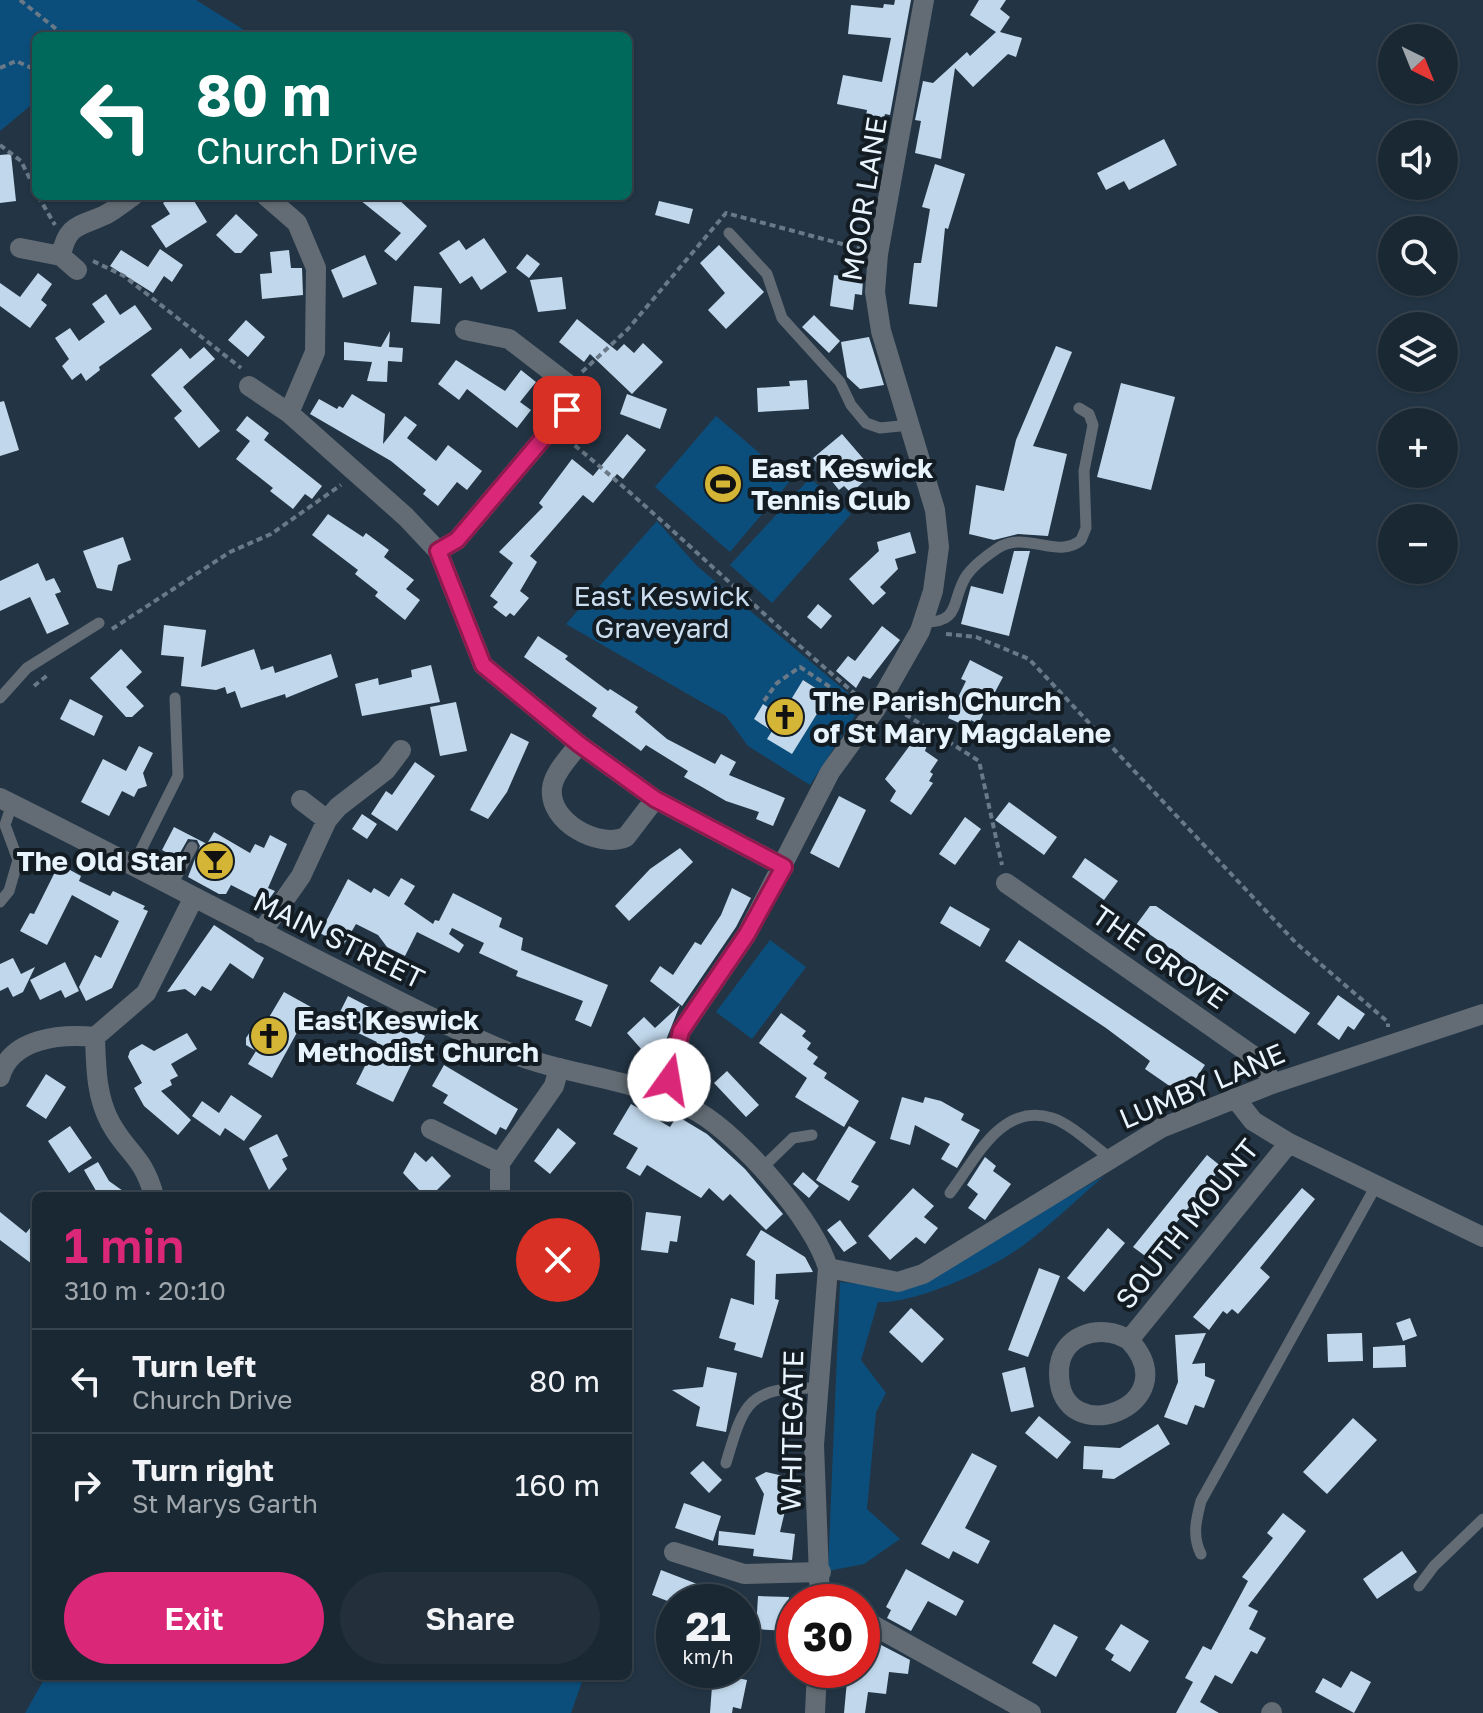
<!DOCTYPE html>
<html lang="en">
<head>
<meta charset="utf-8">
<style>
	:root { --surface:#1a2834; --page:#23303c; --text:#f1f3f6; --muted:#9fa6ac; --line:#38444f; --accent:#db2777 }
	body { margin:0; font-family:"Golos Text",sans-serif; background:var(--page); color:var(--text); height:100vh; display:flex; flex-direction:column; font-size:30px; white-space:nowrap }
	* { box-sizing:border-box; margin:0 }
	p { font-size:26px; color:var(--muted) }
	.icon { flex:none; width:44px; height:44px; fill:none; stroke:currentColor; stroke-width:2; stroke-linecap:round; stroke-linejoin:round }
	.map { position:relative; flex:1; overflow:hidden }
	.panel { position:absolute; left:32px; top:1192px; width:600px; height:488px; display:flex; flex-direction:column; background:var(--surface); border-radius:12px; box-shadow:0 2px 6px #0004,0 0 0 2px var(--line) }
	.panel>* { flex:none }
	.hud { position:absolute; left:32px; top:32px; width:600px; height:168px; border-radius:12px; box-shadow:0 2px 6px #0004,0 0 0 2px var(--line); background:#00695c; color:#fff; overflow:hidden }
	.needle { width:52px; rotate:137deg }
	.controls { position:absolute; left:1378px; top:24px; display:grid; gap:16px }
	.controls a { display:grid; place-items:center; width:80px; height:80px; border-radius:50%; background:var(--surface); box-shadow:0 2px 6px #0004,0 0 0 2px var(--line); font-size:40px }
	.speed { position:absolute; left:656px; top:1584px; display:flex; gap:16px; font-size:40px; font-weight:700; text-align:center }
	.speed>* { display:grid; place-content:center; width:104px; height:104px; border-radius:50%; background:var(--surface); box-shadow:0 2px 6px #0004,0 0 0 2px var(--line); line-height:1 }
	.speed small { font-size:20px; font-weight:400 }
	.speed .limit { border:12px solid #d22; background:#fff; color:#111 }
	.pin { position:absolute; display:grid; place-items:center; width:68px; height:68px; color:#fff; margin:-34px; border-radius:16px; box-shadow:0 4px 12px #0006 }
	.me { position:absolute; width:88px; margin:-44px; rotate:13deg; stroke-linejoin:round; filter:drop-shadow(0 0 6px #0008) }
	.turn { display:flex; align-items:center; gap:28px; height:168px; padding:0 32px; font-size:36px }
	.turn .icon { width:104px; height:104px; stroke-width:2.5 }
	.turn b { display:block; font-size:56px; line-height:68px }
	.round { display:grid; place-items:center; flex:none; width:84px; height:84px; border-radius:42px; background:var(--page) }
	.head { display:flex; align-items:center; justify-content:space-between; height:136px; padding:0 32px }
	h1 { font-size:48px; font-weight:600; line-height:60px; color:var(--accent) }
	.cta { display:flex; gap:16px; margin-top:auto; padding:16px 32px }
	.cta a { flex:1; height:92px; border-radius:48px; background:var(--accent); color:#fff; font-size:32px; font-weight:600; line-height:92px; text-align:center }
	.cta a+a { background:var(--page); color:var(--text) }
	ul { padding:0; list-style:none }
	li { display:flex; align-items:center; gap:24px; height:104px; padding:0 32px; border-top:2px solid var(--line) }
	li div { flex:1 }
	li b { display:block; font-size:30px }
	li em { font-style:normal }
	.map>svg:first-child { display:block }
	.green { fill:#0c4e7b; fill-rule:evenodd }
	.building { fill:#c1d8ec }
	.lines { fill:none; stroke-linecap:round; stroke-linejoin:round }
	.path { stroke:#6a7987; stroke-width:4; stroke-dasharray:6 4; stroke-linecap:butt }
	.service { stroke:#636c74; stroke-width:11 }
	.minor { stroke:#636c74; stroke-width:20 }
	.tertiary { stroke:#636c74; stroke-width:20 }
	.route-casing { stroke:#8e194d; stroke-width:20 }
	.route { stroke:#db2777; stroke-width:14 }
	.labels { text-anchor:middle; stroke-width:8; stroke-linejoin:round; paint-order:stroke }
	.street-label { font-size:28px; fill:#e7f3fd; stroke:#141c23 }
	.poi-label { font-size:28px; font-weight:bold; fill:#e7f3fd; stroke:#141c23; text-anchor:start }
	.park-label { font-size:28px; fill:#caddef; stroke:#141c23 }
</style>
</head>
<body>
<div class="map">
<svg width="1483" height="1713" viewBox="0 0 1483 1713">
	<rect width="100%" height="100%" fill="#233545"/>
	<path class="green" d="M0,0H196L252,35L36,36V101L0,131Z
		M716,416L791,480L730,552L655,487Z
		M810,478L851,514L772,603L730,565Z
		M657,521L697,566L862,705L810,785L748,746L726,716L566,624ZM804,680L828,696L792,753L772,731L754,719L763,704L781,716Z
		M770,940L806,967L752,1039L716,1012Z
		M1104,1176C1078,1198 1053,1223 1025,1244C994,1268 916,1304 878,1302L861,1360L886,1393L876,1412L867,1509L900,1539L864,1564L828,1571L840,1282L907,1289Z
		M46,1676H584L571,1713H25Z"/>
	<path class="building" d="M895,0H911L890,115L885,114L880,134L863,131L867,110L837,104L843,75L882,82L891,38L848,34L851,5L883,8L884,4L894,5Z
		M979,0H1006L1000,9L1010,17L1000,32L1022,38L1016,57L1008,54L973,87L955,68L941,159L915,153L921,121L915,120L923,81L933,83L967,52L970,56L996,32L970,15Z
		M1164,139L1177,165L1129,190L1124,181L1106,190L1097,173Z
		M11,154L16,201L0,203V155Z
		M935,164L965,174L948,229L945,228L937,307L909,304L914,263H921L930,209L922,207Z
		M174,196H191L207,222L166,248L151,226L170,214L163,203Z
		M355,196H395L427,226L396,261L384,251L401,233Z
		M659,201L693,209L689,224L655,215Z
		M236,214L258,235L241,253H235L216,235Z
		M484,238L507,272L481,290L472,276L460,284L439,253L459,240L466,250Z
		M719,245L764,292L726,329L708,310L725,293L700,263Z
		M160,249L183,265L172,282L164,276L153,293L110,266L121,250L148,267Z
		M289,250L291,268H302L303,295L262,299L260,274L272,273L270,252Z
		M527,254L540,264L529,278L516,268Z
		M365,255L377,284L343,298L331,270Z
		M38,273L52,284L41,300L47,305L30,328L0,306V283L20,297Z
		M834,275L863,279L862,295L855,294L853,310L830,306Z
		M562,277L566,309L538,312L530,280Z
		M414,286L442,288L440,324L411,322Z
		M106,294L120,315L135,305L152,329L99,367L100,370L86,381L81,373L72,380L62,366L69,359L55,338L70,328L79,341L105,322L92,304Z
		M814,315L840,341L829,353L802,327Z
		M577,319L617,351L624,344L634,353L643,343L663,362L632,394L590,354L584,362L559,342Z
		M246,320L265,337L248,357L228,340Z
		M390,331L389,347L403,348L402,362L388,361L387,382L367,381L372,362L344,360V342L381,347Z
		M869,337L884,385L860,389L847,377L841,342Z
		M1056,346L1072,352L1033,446L1067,454L1048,536L1018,534L994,540L969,534L976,485L1004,491L1016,440Z
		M204,347L215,359L183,387L220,431L199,448L174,418L182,411L151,375L181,348L190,359Z
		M456,360L505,391L521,370L536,382L520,402L531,410L517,428L467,389L459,400L438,384Z
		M807,380L809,409L758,412L757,388L790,386L789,381Z
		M1121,383L1175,397L1151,490L1097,477Z
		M352,394L385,414L383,444L405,416L417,425L407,438L436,461L448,445L482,471L467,490L457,482L438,506L423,494L426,490L391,461L310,414L319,399L337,409L339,406L343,408Z
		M627,394L667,409L660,429L620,414Z
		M4,401L19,450L0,456V402Z
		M247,416L269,433L264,440L322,486L312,499L305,494L293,509L270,491L273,488L236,459L250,441L236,430Z
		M627,434L646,450L623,479L617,474L593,503L583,495L530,556L537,562L520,591L529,598L514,616L510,613L506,617L493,607L498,602L490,596L513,563L499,552L543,507L539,503L572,459L593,476Z
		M842,434L867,463L864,466L871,475L851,493L844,486L839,490L813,458Z
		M328,514L363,537L366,533L389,550L384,557L414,580L406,589L420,600L405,620L375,596L378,592L355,574L358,570L312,535Z
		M910,532L916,553L895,559L898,569L880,587L886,593L873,605L849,579L879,551L877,542Z
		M123,537L131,560L118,565L112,591L97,588L83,551Z
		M1014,551H1030L1009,636L961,624L971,586L1003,594Z
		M38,563L46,581L54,578L61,592L55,594L69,624L47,634L30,597L0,611V581Z
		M818,604L832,616L821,629L807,617Z
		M164,625L206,630L201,667L254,649L261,670L273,666L275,673L331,654L338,677L286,698L285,694L241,708L235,691L227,694L225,687L216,690L181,686L184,657L161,655Z
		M882,626L900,640L870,679L863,676L856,688L836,671L848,656L855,661Z
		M538,636L568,656L565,659L608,691L610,689L638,707L635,712L667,739L715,764L721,754L736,762L729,775L785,798L773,826L756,819L759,812L726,801L702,787L684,777L688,771L646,745L641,751L592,716L597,708L524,657Z
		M121,649L142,672L126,687L144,706L132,717H126L90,678Z
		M970,660L1003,677L978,724L971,720L968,727L948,718L966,681L961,679Z
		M431,665L440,702L362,716L355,684L378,678L379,685L412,677L411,670Z
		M803,680L828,696L792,754L767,739L772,731L754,719L763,704L781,716Z
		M70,699L103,716L94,736L60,719Z
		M456,702L467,751L440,756L430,707Z
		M511,733L529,742L507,792L488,819L470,810Z
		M919,733L929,739L925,751L938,760L930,772L933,774L929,781L933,783L911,815L890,801L896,791L885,779Z
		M139,746L153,753L143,773L147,786L138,789L134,797L122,791L109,816L81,802L103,759L126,771Z
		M415,762L435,776L397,831L371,814L386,791L392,795Z
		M839,796L866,810L839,868L810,853Z
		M1009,802L1057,837L1044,855L995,820Z
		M362,814L377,824L367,839L352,829Z
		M965,817L981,829L955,865L939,854Z
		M174,827L207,844L214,832L250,853L255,844L264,848L270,835L287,844L268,888L275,891L266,903L231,885L226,894H219L188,877L200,846L197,840L188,839L177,858L162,850Z
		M680,848L693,862L629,921L615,906L650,869Z
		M1085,858L1118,881L1104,900L1072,877Z
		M59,864L81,876L79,881L110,896L113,891L145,906L143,909L148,911L112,988L86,1001L79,987L95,955L101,958L119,921L72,895L47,945L20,931L30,913L34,914Z
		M401,878L415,886L404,904L433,924L435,920L439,921L453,893L502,918L499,927L523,938L521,950L608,985L591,1027L575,1020L583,1001L516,976L518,971L479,953L484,943L452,928L449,934L464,945L459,953L417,932L405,956L387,947L378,935L356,924L343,946L320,933L348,879L371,893L374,888L389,897Z
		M732,888L751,898L736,927L682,1006L650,981L660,966L673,975L695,942L701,945L721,915Z
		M950,906L990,929L980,947L940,923Z
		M1150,906H1156L1310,1013L1295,1034L1136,925Z
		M214,925L264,958L253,979L230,963L211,991L202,986L195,996L185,989L167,992Z
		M1019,940L1205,1065L1184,1096L1145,1069L1150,1061L1106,1028L1005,961Z
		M13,958L21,974L35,967L23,992L13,997L8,987L0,991V964Z
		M65,962L79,991L65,998L61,990L40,1000L30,980Z
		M284,992L311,1007L272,1078L248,1064L256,1051L246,1045V1038L254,1026L261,1031Z
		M1338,995L1365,1014L1354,1030L1348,1026L1339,1040L1317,1024Z
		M348,996L425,1036L393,1102L356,1084L377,1042L335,1022Z
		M680,1005L664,1045L650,1059L627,1033L644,1017L655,1028Z
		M781,1013L806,1031L802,1036L811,1043L807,1049L818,1057L813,1064L827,1073L824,1078L859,1101L844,1127L795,1097L807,1078L759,1043Z
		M187,1033L197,1049L171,1064L178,1076L170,1080L172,1085L161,1091L191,1120L178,1135L144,1106L134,1088L142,1083L128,1057L130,1051L142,1044L154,1051Z
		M444,1065L518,1109L506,1130L500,1127L496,1135L443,1103L448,1095L432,1086Z
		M727,1071L759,1105L746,1117L714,1083Z
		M46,1074L66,1087L46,1119L26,1106Z
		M231,1095L262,1116L244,1141L225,1128L220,1136L192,1116L202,1101L219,1113Z
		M902,1097L923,1103L925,1097L941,1101L964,1114L961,1120L980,1130L957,1168L941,1159L950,1144L915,1125L910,1145L890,1139Z
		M631,1104L670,1127L677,1116L707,1134L745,1169L783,1214L766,1230L730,1194L723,1201L709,1188L701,1198L647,1165L640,1176L626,1168L638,1148L613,1134Z
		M70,1126L92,1158L69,1173L48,1141Z
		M849,1126L876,1142L851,1182L859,1186L849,1201L816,1180Z
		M558,1128L576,1143L550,1174L534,1161Z
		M277,1134L288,1156L282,1159L287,1169L269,1190L249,1148Z
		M415,1152L426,1162L432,1156L451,1176L435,1192H421L403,1173Z
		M1207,1155L1222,1167L1176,1223L1179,1225L1152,1261L1133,1247Z
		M985,1157L996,1166L993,1171L1011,1184L985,1220L968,1208L978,1194L967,1185Z
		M98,1162L109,1181L130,1196H99L84,1170Z
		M803,1172L819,1186L809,1198L793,1184Z
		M913,1188L934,1206L924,1217L938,1228L925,1244L916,1237L890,1260L868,1236Z
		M1302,1188L1315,1199L1260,1268L1270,1277L1238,1314L1232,1309L1227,1314L1223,1311L1209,1330L1193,1317Z
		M0,1212L26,1233L36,1221V1267L0,1240Z
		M646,1212L681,1216L677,1242L670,1241L668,1253L641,1250Z
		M840,1220L857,1243L844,1252L827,1230Z
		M1108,1228L1125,1243L1084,1292L1067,1278Z
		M761,1230L805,1257L813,1272L776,1274L775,1299L779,1300L762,1358L734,1350L736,1343L719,1338L731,1298L754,1305L755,1261L746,1255Z
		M1039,1268L1060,1276L1028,1357L1008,1350Z
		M911,1308L944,1339L922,1363L889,1332Z
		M1410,1318L1417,1336L1403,1341L1396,1323Z
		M1206,1333L1192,1364L1205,1363V1376L1215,1380L1204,1408L1195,1405L1187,1425L1164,1417L1178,1382L1175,1335Z
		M1362,1333L1363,1361L1328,1362L1327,1334Z
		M1405,1345L1406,1367L1373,1368V1347Z
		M707,1367L737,1373L726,1432L696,1426L700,1407L672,1390L703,1387Z
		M1025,1367L1034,1407L1011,1412L1002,1373Z
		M1039,1416L1071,1442L1057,1459L1025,1433Z
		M1353,1418L1377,1440L1327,1494L1303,1472Z
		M1158,1424L1170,1444L1114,1479L1102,1478L1103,1470L1083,1469L1084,1446L1120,1448Z
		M972,1453L997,1466L965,1528L990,1541L978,1564L953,1551L949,1559L921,1544Z
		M703,1461L722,1480L709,1493L690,1473Z
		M766,1472L801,1480L797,1496L789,1494L780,1532L795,1534L792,1560L753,1556L754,1549L718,1545L719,1531L755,1535L764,1494L755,1478Z
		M684,1503L721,1516L713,1541L675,1528Z
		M1283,1513L1306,1531L1248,1606L1258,1611L1249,1629L1266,1638L1257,1654L1251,1651L1232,1684L1215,1675L1200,1702L1219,1713H1176L1193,1682L1185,1678L1203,1646L1211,1650L1248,1581L1242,1577L1273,1538L1267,1533Z
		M1402,1551L1417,1572L1377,1599L1363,1579Z
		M906,1569L964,1601L956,1616L928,1601L911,1631L887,1618L891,1610L886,1607Z
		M661,1570L741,1601L740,1602H670L652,1595Z
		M758,1596L789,1597L787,1631L756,1629Z
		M1054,1624L1078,1637L1056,1677L1032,1663Z
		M1121,1624L1149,1641L1130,1672L1111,1660L1114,1655L1105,1649Z
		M862,1635L910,1660L908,1674L889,1672L886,1694L868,1692L865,1713H844L848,1670H862Z
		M1351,1671L1371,1682L1354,1713L1315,1692L1323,1678L1341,1688Z
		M713,1673L747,1680L741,1709L733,1707L732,1713H710Z"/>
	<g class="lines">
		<path class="path" d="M20,0L65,36
			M0,68L16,61L36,70
			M0,145L21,161L36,191
			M38,196L55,225
			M93,261L124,276L241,368
			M582,372L628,329L726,213L861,249
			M567,439C668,522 760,614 860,698
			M112,629L230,552L271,534L341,485
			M946,634L976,637L1029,659L1297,944L1388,1022V1027
			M34,686L49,674
			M764,701L777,683L800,667L833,689L850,711
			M823,704L850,715
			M897,709L979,761L1002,865"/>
		<path class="service" d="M729,233L767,274L782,318L840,382L851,405L866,423L880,428L910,425
			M923,622C961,623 951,602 965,578C972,566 986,556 998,548C1025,530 1058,560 1081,540L1086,528L1084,471L1093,425L1089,414L1079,408
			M0,698L27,668L99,623
			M133,866L178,776L175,698
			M171,887L192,847
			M0,902L9,891L18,860L5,825L12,804
			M761,1169L793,1138L812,1135
			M950,1193C976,1159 1001,1102 1052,1118C1071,1124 1092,1145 1109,1157
			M726,1463C744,1402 748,1387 817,1388
			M1201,1554C1192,1536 1196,1520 1201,1501L1377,1184
			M1419,1586L1434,1566L1483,1519"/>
		<path class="minor" d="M266,196L297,223L316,268L315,352L289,413
			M20,248L61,256L77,270
			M61,256C67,224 79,227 105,215C115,210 124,202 133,196
			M249,386L289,413L406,517L438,551L483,665L579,744L655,799L784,867
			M438,551L457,540L567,410L569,385L509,339L465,330
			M579,744C570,757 554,772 552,788C548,822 599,849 626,837L655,799
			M301,800L327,820
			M1006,883L1262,1062L1272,1084
			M261,933L301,876L327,820L338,807L386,770L401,750
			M0,1077C11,1037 62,1034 95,1037
			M666,1096L681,1031L747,934L830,772L875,710L920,631L933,591L939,547L935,510L881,331L875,292L878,254L924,0
			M1235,1098L1253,1121L1289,1143L1483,1237
			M431,1129L500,1163
			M154,1196C143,1155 127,1154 110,1122C96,1096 96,1066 95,1037L146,993L193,899
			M500,1196V1163L554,1086L559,1068
			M828,1268L898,1282L923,1274L1161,1128L1272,1084L1483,1014
			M1129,1340C1190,1406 1060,1453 1059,1374C1058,1335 1100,1322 1129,1340L1289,1143
			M674,1552L744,1574L821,1572
			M862,1619L1031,1713
			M1271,1713L1272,1712"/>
		<path class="tertiary" d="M0,798C121,858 240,922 361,982C409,1006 458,1032 508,1052C570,1077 639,1078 698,1112C741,1137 814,1220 828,1268L814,1445L820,1602
			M815,1713L817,1670"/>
	</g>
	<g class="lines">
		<defs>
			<path id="route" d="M567,410L457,540L438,551L483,665L579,744L655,799L784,867L747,934L681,1031L669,1080"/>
		</defs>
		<use href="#route" class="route-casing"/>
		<use href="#route" class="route"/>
	</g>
	<defs>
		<symbol id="stadium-disc" viewBox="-11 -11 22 22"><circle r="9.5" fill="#d5b535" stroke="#141c23"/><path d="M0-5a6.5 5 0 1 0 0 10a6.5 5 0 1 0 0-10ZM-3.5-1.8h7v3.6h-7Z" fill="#111"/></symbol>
		<symbol id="church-disc" viewBox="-11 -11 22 22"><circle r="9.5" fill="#d5b535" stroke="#141c23"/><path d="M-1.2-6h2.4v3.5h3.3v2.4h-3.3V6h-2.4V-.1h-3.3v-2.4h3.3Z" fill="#111"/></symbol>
		<symbol id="bar-disc" viewBox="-11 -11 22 22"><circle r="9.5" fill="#d5b535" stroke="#141c23"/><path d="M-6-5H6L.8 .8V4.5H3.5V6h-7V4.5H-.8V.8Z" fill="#111"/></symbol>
	</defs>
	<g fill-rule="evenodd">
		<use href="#stadium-disc" x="701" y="462" width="44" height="44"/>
		<use href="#church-disc" x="763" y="695" width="44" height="44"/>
		<use href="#bar-disc" x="193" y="839" width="44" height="44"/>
		<use href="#church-disc" x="247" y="1014" width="44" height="44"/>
	</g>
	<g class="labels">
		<g class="street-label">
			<text transform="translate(864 199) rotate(-81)" y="10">MOOR LANE</text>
			<text transform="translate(339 940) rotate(26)" y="10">MAIN STREET</text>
			<text transform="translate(1160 957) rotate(35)" y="10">THE GROVE</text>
			<text transform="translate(1202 1086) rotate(-23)" y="10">LUMBY LANE</text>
			<text transform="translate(1187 1224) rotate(-51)" y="10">SOUTH MOUNT</text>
			<text transform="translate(792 1431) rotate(-89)" y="10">WHITEGATE</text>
		</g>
		<g class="poi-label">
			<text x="751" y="478">East Keswick<tspan x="751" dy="32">Tennis Club</tspan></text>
			<text x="813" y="711">The Parish Church<tspan x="813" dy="32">of St Mary Magdalene</tspan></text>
			<text x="187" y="871" text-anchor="end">The Old Star</text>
			<text x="297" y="1030">East Keswick<tspan x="297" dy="32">Methodist Church</tspan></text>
		</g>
		<g class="park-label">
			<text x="662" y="606">East Keswick<tspan x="662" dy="32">Graveyard</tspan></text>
		</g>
	</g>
</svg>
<div class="controls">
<a><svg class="needle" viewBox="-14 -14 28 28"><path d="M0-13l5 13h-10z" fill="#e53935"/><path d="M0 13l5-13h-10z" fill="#9fa6ac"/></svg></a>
<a><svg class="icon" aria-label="sound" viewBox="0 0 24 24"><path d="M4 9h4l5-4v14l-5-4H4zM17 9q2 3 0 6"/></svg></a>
<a><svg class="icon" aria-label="search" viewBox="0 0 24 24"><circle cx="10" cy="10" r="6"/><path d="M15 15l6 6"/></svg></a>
<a><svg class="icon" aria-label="layers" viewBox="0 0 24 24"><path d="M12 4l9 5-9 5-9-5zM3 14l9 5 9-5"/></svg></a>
<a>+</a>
<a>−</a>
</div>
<div class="speed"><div>21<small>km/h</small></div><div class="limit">30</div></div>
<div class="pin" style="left:567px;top:410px;background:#d93025"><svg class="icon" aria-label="arrive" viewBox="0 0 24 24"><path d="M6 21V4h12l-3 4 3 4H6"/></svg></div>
<svg class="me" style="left:669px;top:1080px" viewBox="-20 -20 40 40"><circle r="19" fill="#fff"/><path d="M0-13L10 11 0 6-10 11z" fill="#db2777"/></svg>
<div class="hud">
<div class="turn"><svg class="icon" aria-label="left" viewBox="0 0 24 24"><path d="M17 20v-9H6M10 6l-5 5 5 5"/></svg><div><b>80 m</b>Church Drive</div></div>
</div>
<section class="panel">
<div class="head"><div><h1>1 min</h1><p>310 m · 20:10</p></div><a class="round" style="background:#d93025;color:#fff"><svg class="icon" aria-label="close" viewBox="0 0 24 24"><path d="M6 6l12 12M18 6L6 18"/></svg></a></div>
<ul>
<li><svg class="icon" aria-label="left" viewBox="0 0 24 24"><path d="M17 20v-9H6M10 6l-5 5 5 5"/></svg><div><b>Turn left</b><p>Church Drive</p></div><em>80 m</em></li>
<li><svg class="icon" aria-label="right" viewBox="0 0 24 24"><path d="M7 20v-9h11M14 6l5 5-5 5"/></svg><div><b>Turn right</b><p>St Marys Garth</p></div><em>160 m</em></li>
</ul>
<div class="cta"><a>Exit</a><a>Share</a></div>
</section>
</div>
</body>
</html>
